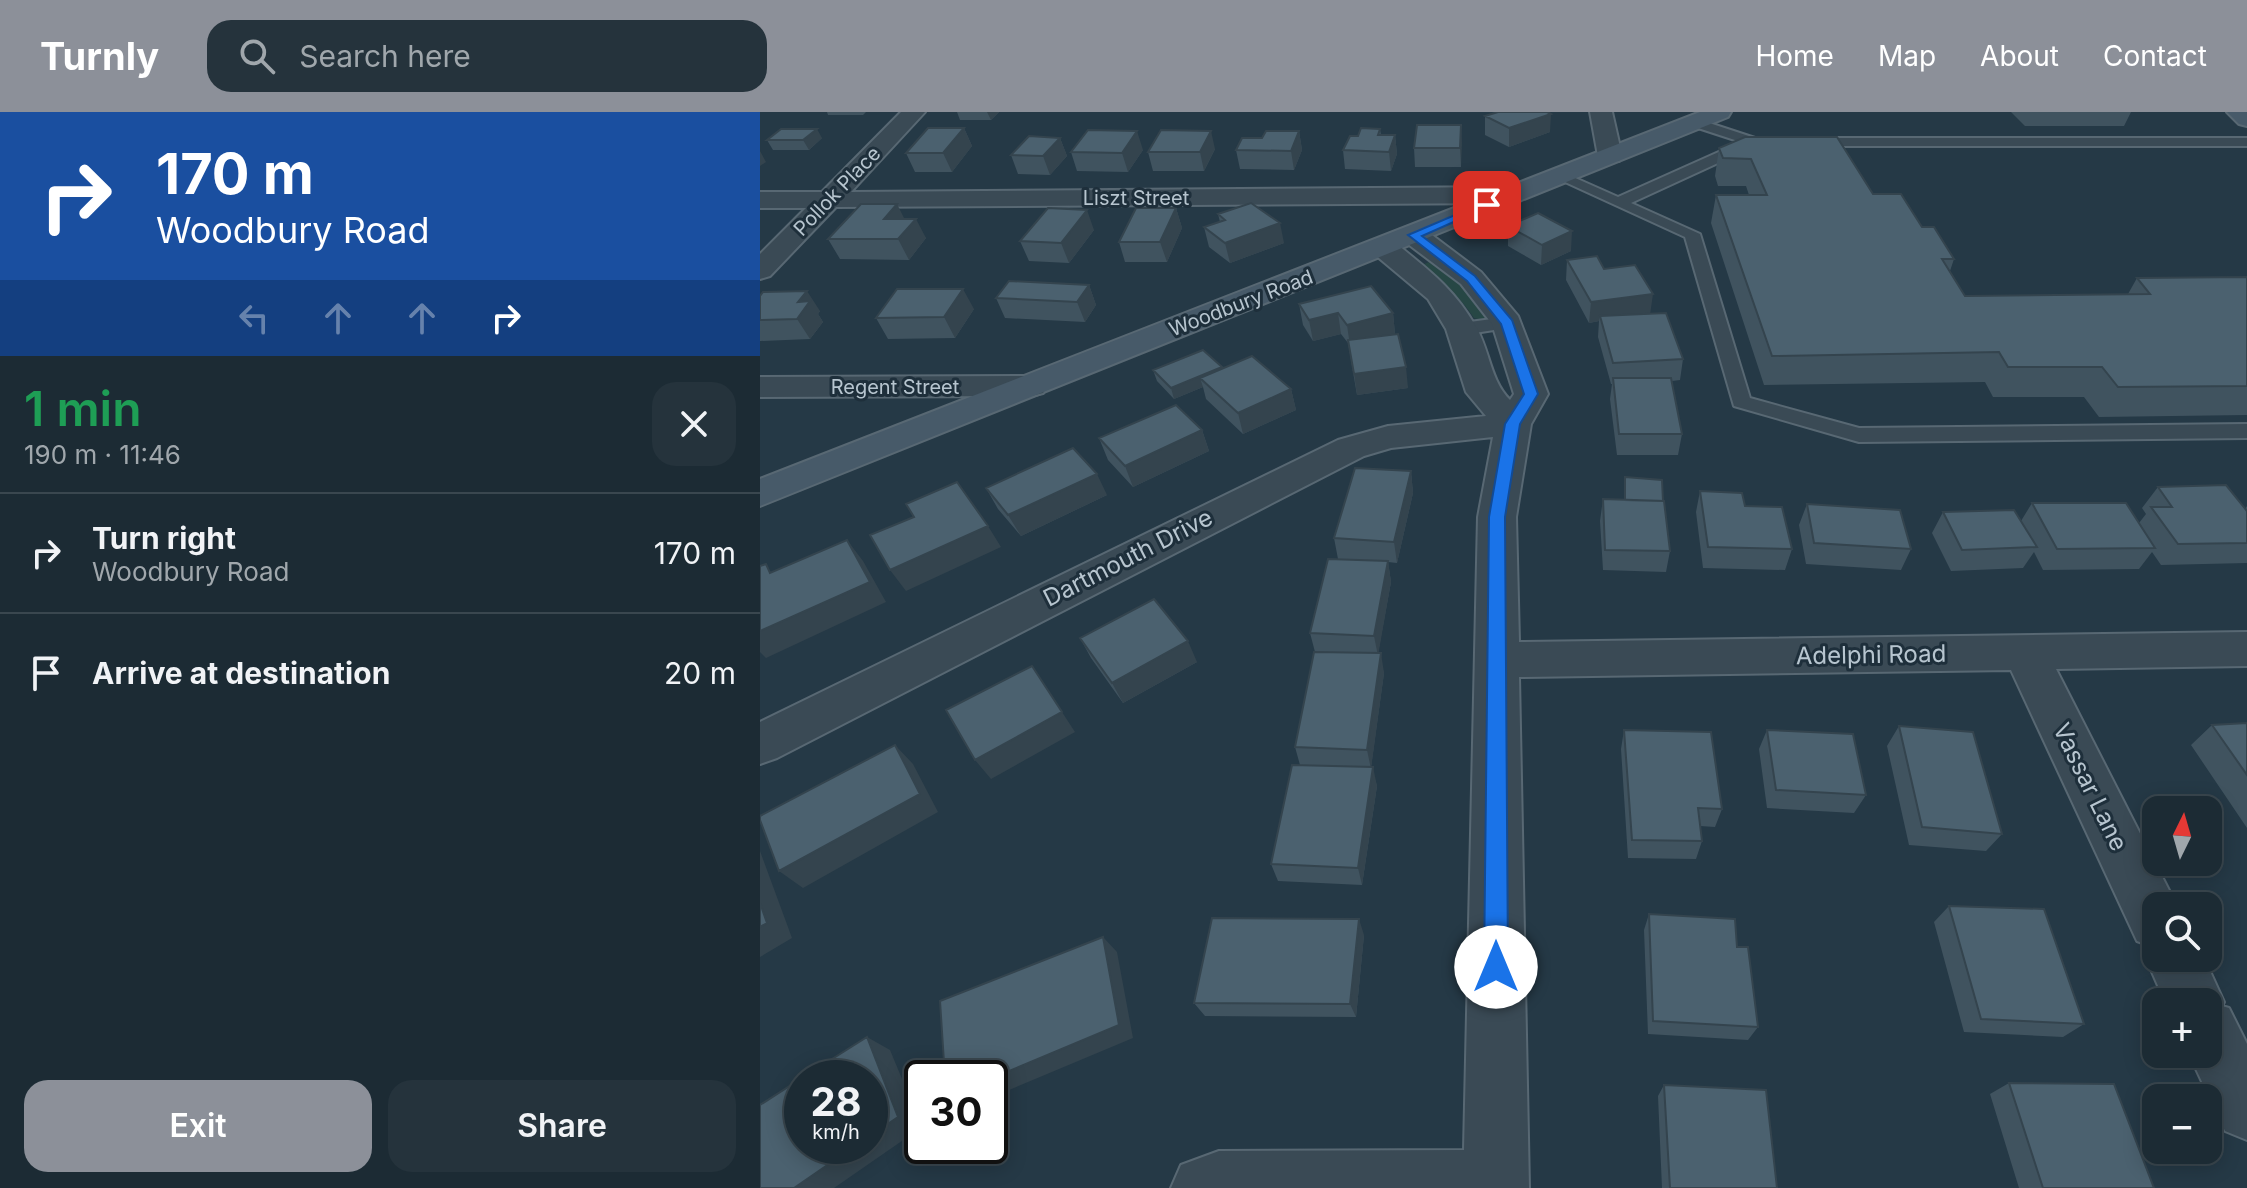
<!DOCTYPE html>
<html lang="en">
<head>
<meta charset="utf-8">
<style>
	:root { --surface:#1c2b34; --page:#25333c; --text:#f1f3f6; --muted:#a0a7ac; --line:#3a474f; --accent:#8c9099 }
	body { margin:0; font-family:Inter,sans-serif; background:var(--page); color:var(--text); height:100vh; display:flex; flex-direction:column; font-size:30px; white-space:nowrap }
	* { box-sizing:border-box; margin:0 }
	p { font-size:26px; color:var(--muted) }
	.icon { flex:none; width:44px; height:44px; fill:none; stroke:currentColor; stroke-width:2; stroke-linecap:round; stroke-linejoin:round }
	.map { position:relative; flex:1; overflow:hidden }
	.drawer { display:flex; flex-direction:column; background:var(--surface); width:760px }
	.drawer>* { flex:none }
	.hud { background:#1a4fa0; color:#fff; overflow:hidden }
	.needle { width:52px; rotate:5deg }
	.tools { position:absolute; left:1382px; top:684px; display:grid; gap:16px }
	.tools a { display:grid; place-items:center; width:80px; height:80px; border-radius:16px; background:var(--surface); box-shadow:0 4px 20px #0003,0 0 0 2px var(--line); font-size:40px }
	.speed { position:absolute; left:24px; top:948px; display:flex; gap:16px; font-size:40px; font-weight:700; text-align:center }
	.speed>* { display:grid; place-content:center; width:104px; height:104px; border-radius:50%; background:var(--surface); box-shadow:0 4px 20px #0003,0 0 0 2px var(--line); line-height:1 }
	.speed small { font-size:20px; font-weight:400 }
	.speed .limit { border:4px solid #111; border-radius:12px; background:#fff; color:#111 }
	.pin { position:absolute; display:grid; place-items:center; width:68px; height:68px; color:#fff; margin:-34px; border-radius:16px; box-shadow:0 4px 12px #0006 }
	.me { position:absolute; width:88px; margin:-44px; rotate:0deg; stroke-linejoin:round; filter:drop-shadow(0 0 6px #0008) }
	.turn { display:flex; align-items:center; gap:28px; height:168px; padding:0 24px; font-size:36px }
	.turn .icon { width:104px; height:104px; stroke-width:2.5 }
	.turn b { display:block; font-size:56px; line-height:68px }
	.lanes { display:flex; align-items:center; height:76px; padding:0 24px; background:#0003; justify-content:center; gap:40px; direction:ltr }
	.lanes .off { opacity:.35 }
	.round { display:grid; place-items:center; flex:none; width:84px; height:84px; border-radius:24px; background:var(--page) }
	.overview { display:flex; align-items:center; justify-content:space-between; height:136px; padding:0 24px }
	h1 { font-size:48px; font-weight:600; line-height:60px; color:#1e9e55 }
	.primary-button { display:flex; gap:16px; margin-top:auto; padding:16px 24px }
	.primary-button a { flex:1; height:92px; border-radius:24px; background:var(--accent); color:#fff; font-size:32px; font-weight:600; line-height:92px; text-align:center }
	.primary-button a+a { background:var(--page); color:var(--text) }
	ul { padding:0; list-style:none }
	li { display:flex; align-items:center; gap:24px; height:120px; padding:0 24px; border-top:2px solid var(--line) }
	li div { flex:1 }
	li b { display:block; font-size:30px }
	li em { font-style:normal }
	header { display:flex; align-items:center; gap:48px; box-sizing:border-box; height:112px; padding:0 40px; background:var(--accent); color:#fff }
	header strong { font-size:38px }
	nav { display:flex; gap:44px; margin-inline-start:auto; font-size:28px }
	.search { width:560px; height:72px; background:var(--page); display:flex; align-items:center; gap:20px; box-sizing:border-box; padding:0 28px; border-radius:24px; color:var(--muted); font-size:30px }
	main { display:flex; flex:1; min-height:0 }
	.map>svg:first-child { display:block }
	.green { fill:#274745 }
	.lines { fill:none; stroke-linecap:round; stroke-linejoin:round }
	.lane-casing { stroke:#586873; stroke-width:4 }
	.street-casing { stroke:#586873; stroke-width:4 }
	.secondary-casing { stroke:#586873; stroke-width:4 }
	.lane { fill:#3a4a55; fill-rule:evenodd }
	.street { fill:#3a4a55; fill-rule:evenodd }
	.secondary { fill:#475a69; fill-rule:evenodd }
	.wall { fill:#40535f }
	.shaded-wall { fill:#34444e }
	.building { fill:#4b616f; stroke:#34444e; stroke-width:2 }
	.route { fill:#1a73e8; stroke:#114b97; stroke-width:2 }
	.labels { text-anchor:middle; stroke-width:6; stroke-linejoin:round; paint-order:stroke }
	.far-street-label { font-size:20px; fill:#b7c5cf; stroke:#1e2f3b }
	.street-label { font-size:24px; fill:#b7c5cf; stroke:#1e2f3b }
</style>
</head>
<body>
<header>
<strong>Turnly</strong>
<div class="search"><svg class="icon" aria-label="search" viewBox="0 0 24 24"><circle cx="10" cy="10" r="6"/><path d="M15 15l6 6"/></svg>Search here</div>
<nav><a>Home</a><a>Map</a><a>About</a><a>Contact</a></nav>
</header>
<main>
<section class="drawer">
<div class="hud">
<div class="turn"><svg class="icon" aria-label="right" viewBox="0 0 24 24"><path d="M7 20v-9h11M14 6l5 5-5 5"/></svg><div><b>170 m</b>Woodbury Road</div></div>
<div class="lanes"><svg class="icon off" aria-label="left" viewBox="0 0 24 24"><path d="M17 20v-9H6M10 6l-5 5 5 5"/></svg><svg class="icon off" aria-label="ahead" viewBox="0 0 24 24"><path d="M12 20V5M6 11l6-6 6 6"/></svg><svg class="icon off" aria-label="ahead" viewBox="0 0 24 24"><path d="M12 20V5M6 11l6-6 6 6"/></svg><svg class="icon" aria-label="right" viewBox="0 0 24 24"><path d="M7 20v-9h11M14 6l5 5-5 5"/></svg></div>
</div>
<div class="overview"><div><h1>1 min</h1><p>190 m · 11:46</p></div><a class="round"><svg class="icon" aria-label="close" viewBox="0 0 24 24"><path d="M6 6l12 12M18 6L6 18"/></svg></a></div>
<ul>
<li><svg class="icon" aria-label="right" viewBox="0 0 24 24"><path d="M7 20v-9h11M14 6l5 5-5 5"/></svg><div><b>Turn right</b><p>Woodbury Road</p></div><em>170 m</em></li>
<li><svg class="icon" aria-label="arrive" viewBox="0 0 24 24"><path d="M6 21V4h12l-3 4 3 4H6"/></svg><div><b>Arrive at destination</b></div><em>20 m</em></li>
</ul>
<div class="primary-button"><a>Exit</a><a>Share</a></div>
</section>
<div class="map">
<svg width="1487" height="1076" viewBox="0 0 1487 1076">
	<rect width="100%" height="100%" fill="#253946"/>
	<path class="green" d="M669,150C693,166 713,181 728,206L726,209L714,206C700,184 680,169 659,154Z"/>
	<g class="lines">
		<defs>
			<path id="lane" d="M934,6L995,26H1487V34H995L871,91L940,122L990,286L1099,316L1487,312V326L1099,330L974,294L925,125L792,64L799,60L804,61L858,85L981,30L929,13V7Z
				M747,205L756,211L753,215L702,223L693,217L702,211Z"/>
			<path id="street" d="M141,0H165L91,80L751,75L760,77L764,83L760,89L751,91L76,95L10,164L0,167V142L46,96H0V80H62Z
				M830,0H852L862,44L859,49H841L838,44Z
				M654,115L664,117L721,160L758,204L788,282L771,312L756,405L759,530L1487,520V554L1296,557L1417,794H1396V846H1444L1464,890L1462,894L1469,896L1487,932V1028L1465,1019L1429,942H1448V890H1405L1386,846L1391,834L1377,829L1251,558L759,565L769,1076H411L421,1053L459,1039L704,1038L718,405L733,325L631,336L604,344L17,646L0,652V610L578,328L628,314L726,304L706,280L686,217L668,187L613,141L609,135L613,129L623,127L633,129C666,156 694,176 716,215C730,239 730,268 750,288L754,282L732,212L701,172L644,129L640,123L644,117Z
				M271,264L283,267L288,274L283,281L271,284L0,285V265Z"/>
			<path id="secondary" d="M940,0H971L968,5L0,394V367Z
				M1467,0H1487V14L1479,12Z"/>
		</defs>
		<use href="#lane" class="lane-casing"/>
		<use href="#street" class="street-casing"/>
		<use href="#secondary" class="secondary-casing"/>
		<use href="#lane" class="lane"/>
		<use href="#street" class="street"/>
		<use href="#secondary" class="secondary"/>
	</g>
	<path class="wall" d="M67,0H106L103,3H68Z
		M197,0H239L231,8H200Z
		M1251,0H1371L1364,14H1265Z
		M725,4L790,20L749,35L725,23Z
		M701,13V55H655L654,36Z
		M204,16L212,34L192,60H155L146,41Z
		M620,17L621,23H635L637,42L631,59L585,57L583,38L598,24Z
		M539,19L542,38L534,58L480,57L476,38Z
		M62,26L49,38H13L7,28Z
		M300,26L307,44L290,63L258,62L251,43Z
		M959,36L1113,82L1162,115L1194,147L1190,159L1205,184L1368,182L1377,166L1487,165V303L1339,305L1324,285H1233L1225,270L1004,273L951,111L956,83H989L986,74H958L955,64Z
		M455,37L444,59H393L388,40Z
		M383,38L368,60L317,59L311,40Z
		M416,96L422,116L407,150H365L359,130Z
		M458,102L524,131L470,151L449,135L444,115L460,110Z
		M144,107L166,126L149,148L80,147L68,127Z
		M748,114L811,139L781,153L748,134Z
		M334,118L309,151L269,149L260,129Z
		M807,148L844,157L891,202L923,247L920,268L912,269L922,322L918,343H857L850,287L852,272H851L838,225L839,209L829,211L806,168Z
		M329,173L336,193L325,210L245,206L236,186Z
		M0,184L60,199L58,202L63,210L50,227L0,229Z
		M539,192L633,201L635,222L631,223L648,276L597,283L588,231L581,222L553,229L543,213Z
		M214,197L195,226L128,227L116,206Z
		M462,255V256L531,277L536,298L483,322L446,287L443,275L414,287L397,269L393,258Z
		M442,318L449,339L373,375L348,348L339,326Z
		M651,359L653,381L637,451L628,450L631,470L618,541L624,561L611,655L617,674L602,773L518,769L511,752L540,653L535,635L555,540L550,521L578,447L574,426Z
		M865,365L903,389L910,439L906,460L843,458L840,409L843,387L864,388Z
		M1398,375L1485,397L1487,394V451L1401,453L1392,440L1379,457L1283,458L1274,440L1263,456L1191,459L1172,421L1183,400L1261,409L1272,391L1379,411L1386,402L1382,396Z
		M226,376L347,383L261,424L238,397Z
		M940,379L985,394L1032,437L1025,458L943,456L936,400Z
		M1047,392L1151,437L1141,458L1046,452L1039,413Z
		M320,526L437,550L363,591L331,546Z
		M1487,611V716L1431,633L1452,613Z
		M1139,614L1242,722L1226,739L1149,733L1127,634Z
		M864,618L962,697L955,715L940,714L942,729L936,747L868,746L861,637Z
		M1007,618L1106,683L1094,701L1007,696L999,637Z
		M1189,794L1324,912L1303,925L1204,920L1174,810Z
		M889,802L977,835L998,915L988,928L888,922L884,818Z
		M604,823L596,905L445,904L434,891Z
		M1249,971L1394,1076H1259L1230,982Z
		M904,973L1017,1076H902L898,984Z"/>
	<path class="shaded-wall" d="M227,0H239L231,8Z
		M791,2L790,20L749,35V16Z
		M701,13L702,31L701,55L700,36Z
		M204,16L212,34L192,60L183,41Z
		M57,17L62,26L49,38L43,28Z
		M377,19L383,38L368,60L362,41Z
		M451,19L455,37L444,59L440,40Z
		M539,19L542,38L534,58L531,39Z
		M635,23L637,42L631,59L629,40Z
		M300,26L307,44L290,63L283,44Z
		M0,39L6,50L0,54Z
		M137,92L147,112L124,107Z
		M416,96L422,116L407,150L400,130Z
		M327,98L334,118L309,151L301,131Z
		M156,107L166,126L149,148L138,127Z
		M520,111L524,131L470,151L465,131Z
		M812,119L811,139L781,153L782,133Z
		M329,173L336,193L325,210L317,190Z
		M203,177L214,197L195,226L184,205Z
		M47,179L60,199L58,202L63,210L50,227L37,207L38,190Z
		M893,182L890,203L840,204L839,209L829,211L831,190Z
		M578,201L581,222L553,229L549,208Z
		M633,201L635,222L590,234L587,213Z
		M462,255L465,265L440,266L443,275L414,287L411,276Z
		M646,255L648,276L597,283L594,262Z
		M531,277L536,298L483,322L478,301Z
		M442,318L449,339L373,375L365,354Z
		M651,359L653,381L637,451L634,430Z
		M337,362L347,383L261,424L248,403Z
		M228,414L241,435L146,479L130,458Z
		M87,428L103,449L126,490L6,546L0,540V519Z
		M628,449L631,470L618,544L614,524Z
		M428,529L437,550L363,591L352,571Z
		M621,541L624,561L611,657L607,638Z
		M272,554L315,620L231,667L215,648Z
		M135,633L153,652L178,700L43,776L19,759Z
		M613,655L617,674L602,773L598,756Z
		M0,739L32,826L0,845Z
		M599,807L604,823L596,905L590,892Z
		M343,825L357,840L373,926L230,986V967Z
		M107,925L130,938L162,1015L74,1076H34L95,1034H110Z"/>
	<path class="building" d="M738,0H787L791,2L749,16L725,4Z
		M657,13H701L700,36H654Z
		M168,16H204L183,41H146Z
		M601,16L620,17L618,23H635L629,40L583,38L590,24H598Z
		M21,17H57L43,28H7Z
		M328,18L377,19L362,41L311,40Z
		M401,18L451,19L440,40H388Z
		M506,19H539L531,39L476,38L482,26H502Z
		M269,24L300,26L283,44L251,43Z
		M985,25H1077L1113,82H1141L1162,115H1174L1194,147H1182L1205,184L1390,182L1377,166L1487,165V274L1358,275L1342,255H1248L1239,240L1012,244L956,83H1007L991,47L963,46L959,36Z
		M491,91L520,111L465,131L444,115L465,108L458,102Z
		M101,92H137L124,107H156L138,127H68Z
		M288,96L327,98L301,131L260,129Z
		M376,96H416L400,130H359Z
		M778,101L812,119L782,133L748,114Z
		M837,144L844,157L875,153L893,182L831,190L807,148Z
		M249,169L329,173L317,190L236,186Z
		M611,174L633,201L587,213L578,201L549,208L539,192Z
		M137,177H203L184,205L116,206Z
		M47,179L38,190L50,189L37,207L0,208V184L3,180Z
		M906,201L923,247L853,251L840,204Z
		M638,222L646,255L594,262L588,228Z
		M443,238L462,255L411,276L393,258Z
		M492,244L531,277L478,301L440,266Z
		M853,266H911L922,322H859Z
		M416,293L442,318L365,354L339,326Z
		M313,336L337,362L248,403L226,376Z
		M595,356L651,359L634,430L574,426Z
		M865,365L902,368L903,389L865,388Z
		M197,370L228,414L130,458L110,423L154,405L146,392Z
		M1466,373L1487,399V431L1418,432L1391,395H1412L1398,375Z
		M940,379L982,381L985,394L1022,395L1032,437L948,435Z
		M843,387L904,389L910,439L845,438Z
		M1272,391H1366L1395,436L1297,437Z
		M1047,392L1140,398L1151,437L1054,431Z
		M1254,398L1277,435L1202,438L1183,400Z
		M87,428L110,470L0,519V454L6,452L10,461Z
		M568,447L628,449L614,524L550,521Z
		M394,487L428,529L352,571L320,526Z
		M554,540L621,541L607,638L535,635Z
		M272,554L302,600L215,648L186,598Z
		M1487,611V663L1452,613Z
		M1139,614L1213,620L1242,722L1162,715Z
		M864,618L951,620L962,697L938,696L942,729L872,728Z
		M1007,618L1093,622L1106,683L1016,678Z
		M135,633L160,682L19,759L0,708V704Z
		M532,653L613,655L598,756L511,752Z
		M0,791L7,811L0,815Z
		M1189,794L1284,797L1324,912L1221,907Z
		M889,802L975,807L977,835H988L998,915L893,909Z
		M452,806L599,807L590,892L434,891Z
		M343,825L359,913L230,967L185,966L180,889Z
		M107,925L138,1005L110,1024V966H42Z
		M42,966V1034H95L34,1076H0V993Z
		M1249,971L1354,972L1394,1076H1283Z
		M904,973L1006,978L1017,1076H910Z"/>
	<path class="route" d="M723,91L732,93L662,124L715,164L752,208L778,282L760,312L745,405L748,855L744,863L736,867L728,863L724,855L729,405L745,312L764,282L741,212L707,169L648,123Z"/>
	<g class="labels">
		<g class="far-street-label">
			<text transform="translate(77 79) rotate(-46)" y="7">Pollok Place</text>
			<text x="376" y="93">Liszt Street</text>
			<text transform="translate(481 191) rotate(-21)" y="7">Woodbury Road</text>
			<text x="135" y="282">Regent Street</text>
		</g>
		<g class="street-label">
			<text transform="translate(368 446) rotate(-27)" y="8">Dartmouth Drive</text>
			<text transform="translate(1111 543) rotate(-1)" y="8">Adelphi Road</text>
			<text transform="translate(1330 675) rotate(64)" y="8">Vassar Lane</text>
		</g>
	</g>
</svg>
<div class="tools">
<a><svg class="needle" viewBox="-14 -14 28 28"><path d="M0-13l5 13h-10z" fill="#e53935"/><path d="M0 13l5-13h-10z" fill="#a0a7ac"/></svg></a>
<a><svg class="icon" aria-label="search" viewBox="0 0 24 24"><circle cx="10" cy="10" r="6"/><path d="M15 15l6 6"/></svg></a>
<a>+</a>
<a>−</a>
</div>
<div class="speed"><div>28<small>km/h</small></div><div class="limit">30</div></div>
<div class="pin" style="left:727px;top:93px;background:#d93025"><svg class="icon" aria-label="arrive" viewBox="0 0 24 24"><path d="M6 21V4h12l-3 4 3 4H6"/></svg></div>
<svg class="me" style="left:736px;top:855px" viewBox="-20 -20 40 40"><circle r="19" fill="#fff"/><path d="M0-13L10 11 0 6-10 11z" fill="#1a73e8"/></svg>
</div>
</main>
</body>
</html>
